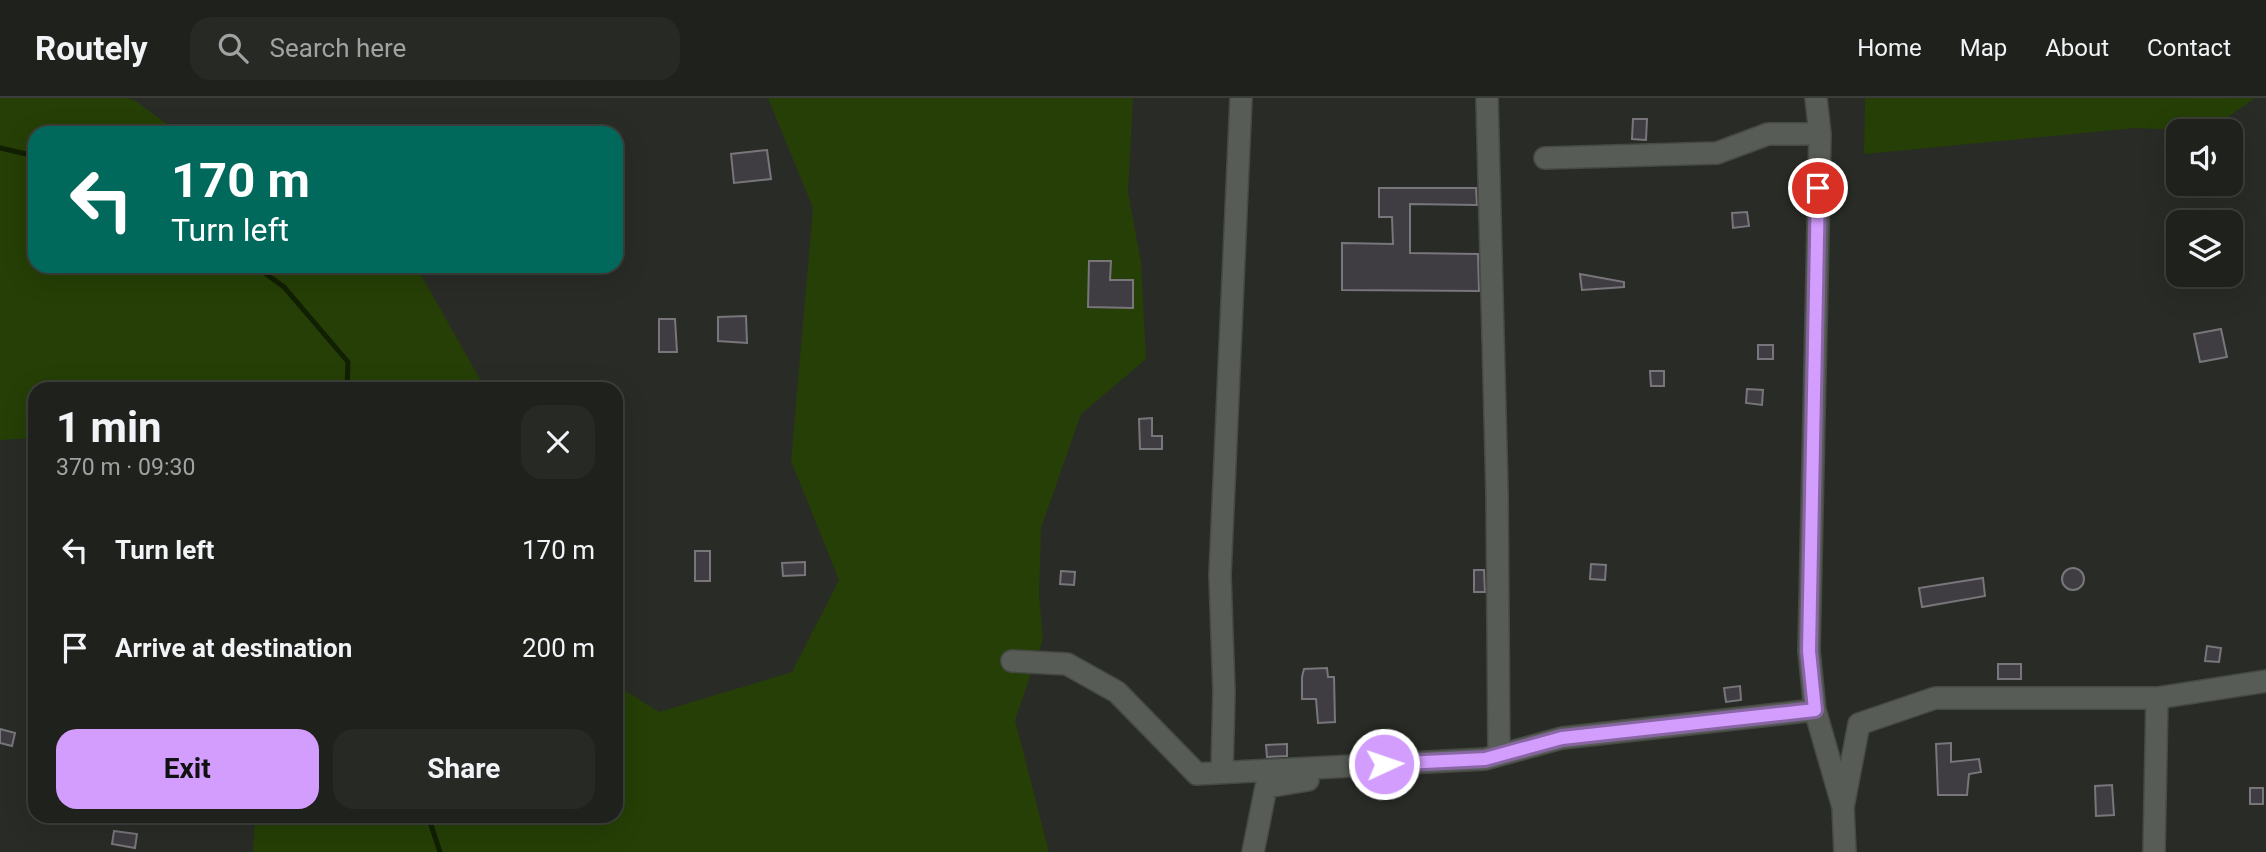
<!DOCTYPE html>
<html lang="en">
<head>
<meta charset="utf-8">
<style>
	:root { --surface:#1f211c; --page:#272925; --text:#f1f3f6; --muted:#a1a3a3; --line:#3c3e3b; --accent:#d29dfd }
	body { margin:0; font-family:Roboto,sans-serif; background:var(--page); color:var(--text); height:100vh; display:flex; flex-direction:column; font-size:26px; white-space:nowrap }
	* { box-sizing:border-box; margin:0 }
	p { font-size:23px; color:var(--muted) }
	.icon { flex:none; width:38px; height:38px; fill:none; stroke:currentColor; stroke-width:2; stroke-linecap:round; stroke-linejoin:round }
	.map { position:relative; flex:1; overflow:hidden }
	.side { position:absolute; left:28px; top:284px; width:595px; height:441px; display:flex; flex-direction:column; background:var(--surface); border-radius:21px; box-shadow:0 7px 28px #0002,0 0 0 2px var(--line) }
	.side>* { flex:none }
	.guide { position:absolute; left:28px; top:28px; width:595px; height:147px; border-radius:21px; box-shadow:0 7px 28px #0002,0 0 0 2px var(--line); background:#00695c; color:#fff; overflow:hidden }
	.tools { position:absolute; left:2166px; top:21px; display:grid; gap:14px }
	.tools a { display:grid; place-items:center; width:77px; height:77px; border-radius:14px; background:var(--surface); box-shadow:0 7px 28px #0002,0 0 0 2px var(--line); font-size:35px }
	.pin { position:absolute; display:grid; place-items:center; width:60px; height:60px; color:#fff; margin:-30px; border:4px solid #fff; border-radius:50%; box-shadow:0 2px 7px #0007 }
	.me { position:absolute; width:77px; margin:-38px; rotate:87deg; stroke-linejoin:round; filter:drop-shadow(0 0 5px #0008) }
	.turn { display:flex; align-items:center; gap:24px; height:147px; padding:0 28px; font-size:32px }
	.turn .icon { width:91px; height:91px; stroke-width:2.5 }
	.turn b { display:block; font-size:49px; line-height:60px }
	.round { display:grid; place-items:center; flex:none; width:74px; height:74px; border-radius:21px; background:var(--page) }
	.overview { display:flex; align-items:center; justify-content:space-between; height:119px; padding:0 28px }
	h1 { font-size:42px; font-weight:700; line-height:52px }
	.primary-button { display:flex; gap:14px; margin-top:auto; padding:14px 28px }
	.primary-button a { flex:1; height:80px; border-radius:21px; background:var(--accent); color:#111; font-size:28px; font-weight:700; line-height:80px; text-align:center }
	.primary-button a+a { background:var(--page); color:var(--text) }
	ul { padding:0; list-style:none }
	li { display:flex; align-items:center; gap:21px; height:98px; padding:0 28px }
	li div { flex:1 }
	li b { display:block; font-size:26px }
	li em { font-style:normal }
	header { display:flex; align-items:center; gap:42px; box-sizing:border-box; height:98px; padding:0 35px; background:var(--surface); border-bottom:2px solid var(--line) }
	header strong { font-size:33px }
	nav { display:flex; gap:38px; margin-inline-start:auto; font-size:24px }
	.search { width:490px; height:63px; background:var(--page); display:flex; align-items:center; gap:18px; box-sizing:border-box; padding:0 24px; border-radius:21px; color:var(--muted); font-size:26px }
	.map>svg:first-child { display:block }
	.green { fill:#253f06 }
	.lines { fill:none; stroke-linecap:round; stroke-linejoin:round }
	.stream { stroke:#111f03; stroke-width:5 }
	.building { fill:#3f3c42; stroke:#78757b; stroke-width:2 }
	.minor-casing { stroke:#464944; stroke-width:24 }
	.minor { stroke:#585c56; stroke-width:21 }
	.route-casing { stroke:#8866a4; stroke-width:18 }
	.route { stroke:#d29dfd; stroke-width:12 }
</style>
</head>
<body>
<header>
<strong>Routely</strong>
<div class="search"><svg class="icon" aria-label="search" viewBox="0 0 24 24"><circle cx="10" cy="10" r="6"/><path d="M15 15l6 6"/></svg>Search here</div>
<nav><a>Home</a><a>Map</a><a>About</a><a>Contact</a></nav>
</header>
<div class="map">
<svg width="2266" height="754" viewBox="0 0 2266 754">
	<rect width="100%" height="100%" fill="#292c26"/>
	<path class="green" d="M0,0H126L134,2L179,35H35V168H416L485,290H35V340L0,342Z
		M768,0H1133L1128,94L1141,164L1146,261L1081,316L1041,430L1039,497L1043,541L1015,622L1049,754H253L255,718H616V587L659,614L792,574L839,482L791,363L813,110Z
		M1865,0H2255L2208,33L2135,30L1864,56Z"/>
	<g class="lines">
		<path class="stream" d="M0,50L35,58
			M255,168L284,189L348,264L347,290
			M428,718L440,754"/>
	</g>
	<path class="building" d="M1633,21H1647L1646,42L1632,41Z
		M767,52L771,81L734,85L731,56Z
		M1379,90H1476L1477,107L1410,106V155L1478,156L1479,193L1342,192V145L1393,146L1392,119H1379Z
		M1747,114L1749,128L1733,130L1732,115Z
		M1089,163H1111L1110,182H1133V210L1088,209Z
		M1580,176L1624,184V189L1582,192Z
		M746,218L747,245L718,243V219Z
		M659,221H675L677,254H659Z
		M2221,231L2227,259L2200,264L2194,236Z
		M1758,247H1773V261H1758Z
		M1650,273H1664V288H1651Z
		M1747,291L1763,292L1762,307L1746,305Z
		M1152,320V338H1162V351H1140L1139,321Z
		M695,453H710V483H695Z
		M805,464V477L783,478L782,465Z
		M1591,466L1606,467L1605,482L1590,481Z
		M2062 481a11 11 0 1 1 22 0a11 11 0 1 1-22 0Z
		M1474,472H1484L1485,494H1474Z
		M1061,473L1075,474L1074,487L1060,486Z
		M1983,480L1985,498L1922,509L1919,490Z
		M2207,548L2221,550L2219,564L2205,563Z
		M1998,566H2021V581H1998Z
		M1327,570L1328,579H1334L1335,624L1318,625L1316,601H1302V579L1304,571Z
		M1740,588L1741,602L1726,604L1724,590Z
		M0,631L15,635L12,648L0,645Z
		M1951,645V664L1979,661L1981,674L1969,676L1967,697H1938L1936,646Z
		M1287,646V658L1267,659L1266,647Z
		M2112,687L2114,717L2096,718L2095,688Z
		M2250,690H2263V706H2250Z
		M114,733L137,736L135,750L112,746Z"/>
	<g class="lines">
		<defs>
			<path id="minor" d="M1487,0L1497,395L1499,657
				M1545,60L1717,55L1768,36H1820
				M1012,563L1067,566L1117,594L1197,676L1485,661L1562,640L1815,612L1843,709
				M1815,612L1809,553L1820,36L1816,0
				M1222,674L1224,595L1220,477L1241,0
				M1253,754L1266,689L1308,682
				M1845,754L1843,709L1859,626L1935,600H2157L2266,583
				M2154,754L2157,600"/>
		</defs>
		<use href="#minor" class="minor-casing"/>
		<use href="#minor" class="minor"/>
	</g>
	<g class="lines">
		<defs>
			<path id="route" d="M1384,666L1485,661L1562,640L1815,612L1809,553L1818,90"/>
		</defs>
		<use href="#route" class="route-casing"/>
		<use href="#route" class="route"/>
	</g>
</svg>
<div class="tools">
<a><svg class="icon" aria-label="sound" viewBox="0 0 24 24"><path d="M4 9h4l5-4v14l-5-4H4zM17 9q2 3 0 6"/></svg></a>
<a><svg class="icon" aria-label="layers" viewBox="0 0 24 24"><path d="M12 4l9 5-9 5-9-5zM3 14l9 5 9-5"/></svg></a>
</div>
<div class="pin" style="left:1818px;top:90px;background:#d93025"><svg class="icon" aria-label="arrive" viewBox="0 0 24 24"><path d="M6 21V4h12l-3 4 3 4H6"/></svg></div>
<svg class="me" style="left:1384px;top:666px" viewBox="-20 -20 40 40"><circle r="17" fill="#d29dfd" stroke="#fff" stroke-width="3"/><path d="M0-11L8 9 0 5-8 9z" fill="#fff"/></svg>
<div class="guide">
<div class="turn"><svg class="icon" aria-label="left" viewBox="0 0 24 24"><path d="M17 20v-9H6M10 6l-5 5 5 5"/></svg><div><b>170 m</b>Turn left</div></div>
</div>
<section class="side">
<div class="overview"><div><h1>1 min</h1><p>370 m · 09:30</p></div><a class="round"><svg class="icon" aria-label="close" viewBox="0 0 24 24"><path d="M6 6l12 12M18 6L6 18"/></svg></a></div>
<ul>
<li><svg class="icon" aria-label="left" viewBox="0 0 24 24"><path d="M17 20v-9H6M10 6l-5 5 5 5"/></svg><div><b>Turn left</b></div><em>170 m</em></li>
<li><svg class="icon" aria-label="arrive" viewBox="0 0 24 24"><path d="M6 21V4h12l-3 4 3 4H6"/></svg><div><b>Arrive at destination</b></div><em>200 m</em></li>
</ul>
<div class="primary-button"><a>Exit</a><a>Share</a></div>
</section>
</div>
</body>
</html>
